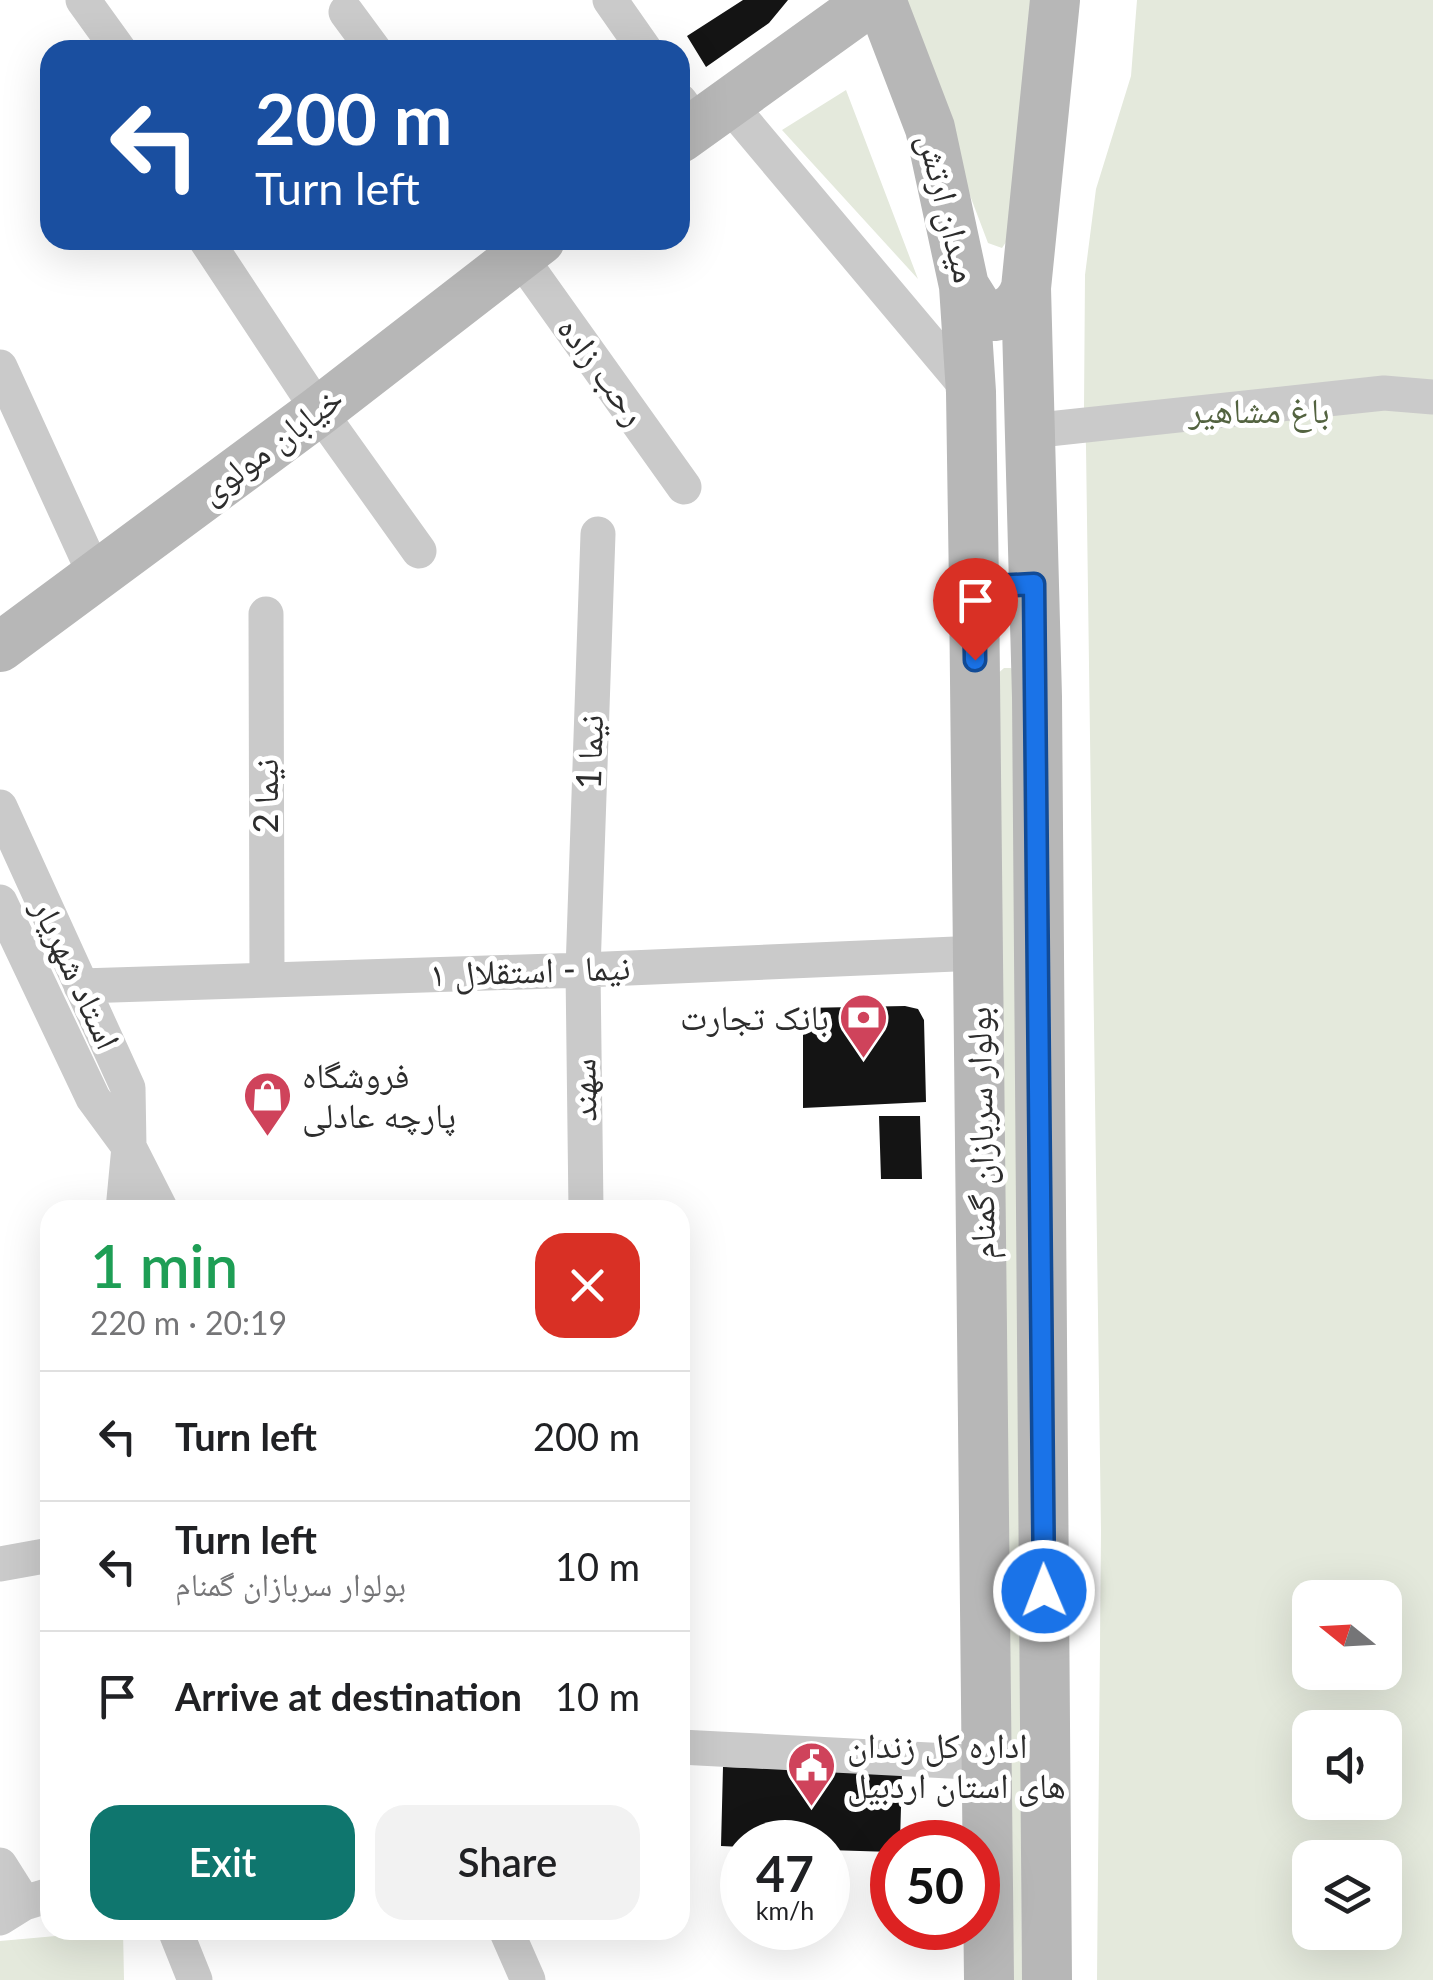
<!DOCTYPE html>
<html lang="en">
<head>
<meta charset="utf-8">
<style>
	:root { --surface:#fff; --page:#f2f2f2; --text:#202124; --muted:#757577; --line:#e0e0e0; --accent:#0f766e }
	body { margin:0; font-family:Lato,"Noto Naskh Arabic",sans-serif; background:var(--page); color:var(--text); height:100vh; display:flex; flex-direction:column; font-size:38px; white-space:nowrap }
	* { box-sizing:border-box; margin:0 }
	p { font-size:32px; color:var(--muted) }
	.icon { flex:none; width:55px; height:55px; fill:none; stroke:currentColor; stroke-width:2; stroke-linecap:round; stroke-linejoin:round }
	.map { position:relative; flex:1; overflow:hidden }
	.side { position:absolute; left:40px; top:1200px; width:650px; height:740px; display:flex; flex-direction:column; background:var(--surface); border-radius:30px; box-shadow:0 10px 40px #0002 }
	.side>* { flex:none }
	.guide { position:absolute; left:40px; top:40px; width:650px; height:210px; border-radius:30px; box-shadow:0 10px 40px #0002; background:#1a4fa0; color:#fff; overflow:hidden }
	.needle { width:65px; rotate:288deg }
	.fabs { position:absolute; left:1292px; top:1580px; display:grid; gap:20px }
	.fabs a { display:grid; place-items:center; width:110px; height:110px; border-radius:20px; background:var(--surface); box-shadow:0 10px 40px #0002; font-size:50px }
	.speed { position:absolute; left:720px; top:1820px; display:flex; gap:20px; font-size:50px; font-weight:700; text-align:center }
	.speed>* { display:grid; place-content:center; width:130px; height:130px; border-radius:50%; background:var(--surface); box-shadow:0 10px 40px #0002; line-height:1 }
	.speed small { font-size:25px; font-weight:400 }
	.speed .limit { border:15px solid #d22; background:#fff; color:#111 }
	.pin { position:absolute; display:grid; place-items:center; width:85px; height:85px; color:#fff; margin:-102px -42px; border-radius:50% 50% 50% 0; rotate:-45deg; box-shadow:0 0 10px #0007 }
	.pin .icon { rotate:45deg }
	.me { position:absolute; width:110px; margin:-55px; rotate:359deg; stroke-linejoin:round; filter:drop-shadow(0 0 8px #0008) }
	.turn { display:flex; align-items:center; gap:35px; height:210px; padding:0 50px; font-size:45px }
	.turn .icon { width:130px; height:130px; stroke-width:2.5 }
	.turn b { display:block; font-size:70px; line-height:85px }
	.round { display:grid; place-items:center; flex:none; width:105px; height:105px; border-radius:30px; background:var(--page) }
	.overview { display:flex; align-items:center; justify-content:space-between; height:170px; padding:0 50px }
	h1 { font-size:60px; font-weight:600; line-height:75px; color:#1e9e55 }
	.primary-button { display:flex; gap:20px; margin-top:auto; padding:20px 50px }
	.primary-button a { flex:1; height:115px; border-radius:30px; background:var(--accent); color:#fff; font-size:40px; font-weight:600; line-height:115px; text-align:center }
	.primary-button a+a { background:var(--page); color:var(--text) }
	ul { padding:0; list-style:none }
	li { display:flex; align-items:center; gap:30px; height:130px; padding:0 50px; border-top:2px solid var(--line) }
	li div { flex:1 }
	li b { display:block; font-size:38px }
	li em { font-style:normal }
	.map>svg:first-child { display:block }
	.green { fill:#e4e9dc; fill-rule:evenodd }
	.building { fill:#141414 }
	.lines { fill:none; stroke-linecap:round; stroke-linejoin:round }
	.street { stroke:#cacaca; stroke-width:35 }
	.secondary { stroke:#b7b7b7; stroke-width:50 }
	.route-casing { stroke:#114b97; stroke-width:25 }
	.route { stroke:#1a73e8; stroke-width:18 }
	.labels { text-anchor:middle; stroke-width:10; stroke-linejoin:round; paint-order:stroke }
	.street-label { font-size:35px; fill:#2d2d2d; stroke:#fff }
	.park-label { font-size:35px; fill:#536340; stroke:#fff }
	.poi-label { font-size:35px; fill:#2d2d2d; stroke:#fff; text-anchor:start }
</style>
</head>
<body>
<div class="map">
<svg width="1433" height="1980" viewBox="0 0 1433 1980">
	<rect width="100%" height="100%" fill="#fff"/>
	<path class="green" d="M896,0H1038L1010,236L1002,248L988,243Z
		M1137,0H1433V1980H1097L1101,1532L1086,447L1084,407L1085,275L1096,189L1131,76ZM1310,1598H1385V1672H1310ZM1310,1728H1385V1802H1310ZM1310,1858H1385V1932H1310Z
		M846,90L918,279L782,130Z
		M1004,668H1011L1016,674L1022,1980H1005L995,676Z
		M123,1930L124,1980H0V1941Z"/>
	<path class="building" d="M743,0H788L769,23L706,67L687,36Z
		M905,1006L918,1009L924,1020L926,1102L803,1108V1008Z
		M879,1116H920L922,1179H881Z
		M723,1767L902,1773L900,1842H892V1852L828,1850V1842H742V1847L721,1846Z"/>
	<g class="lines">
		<path class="street" d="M83,0L119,50
			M610,0L645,50
			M346,12L374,50
			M680,101L697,125
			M728,103L971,392
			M206,240L319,411L419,551
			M508,240L684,487
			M0,367L95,575
			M1030,431L1384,393L1433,397
			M266,614L267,979
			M0,807L128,1088L129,1147L123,1210
			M0,902L93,1098L129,1147L161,1210
			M81,986L583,970L979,953
			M586,1210L583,970L598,534
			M0,1564L50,1555
			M680,1747L987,1763
			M0,1865L24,1903
			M0,1918L24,1903L50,1895
			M175,1930L195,1980
			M506,1930L528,1980"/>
		<path class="secondary" d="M881,0L930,128L964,286L979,310L995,316C1011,314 1021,303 1026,288L1055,0
			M680,138L872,0
			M964,286L971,392L974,587L989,1980
			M1026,288L1037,697L1047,1980
			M0,647L319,411L540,240"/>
	</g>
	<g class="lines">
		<defs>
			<path id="route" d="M975,660L974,587L1034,584L1044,1591"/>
		</defs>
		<use href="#route" class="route-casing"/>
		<use href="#route" class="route"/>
	</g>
	<defs>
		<symbol id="bank-pin" viewBox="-11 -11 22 30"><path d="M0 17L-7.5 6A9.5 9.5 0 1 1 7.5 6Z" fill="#cf435b" stroke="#fff"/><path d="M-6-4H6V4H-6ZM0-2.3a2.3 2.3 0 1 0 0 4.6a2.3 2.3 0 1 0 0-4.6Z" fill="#fff"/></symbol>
		<symbol id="shop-pin" viewBox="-11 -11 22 30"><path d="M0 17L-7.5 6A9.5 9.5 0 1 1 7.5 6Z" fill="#cf435b" stroke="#fff"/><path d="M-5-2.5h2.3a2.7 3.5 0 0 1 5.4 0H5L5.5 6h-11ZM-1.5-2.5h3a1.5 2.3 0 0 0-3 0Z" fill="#fff"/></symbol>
		<symbol id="civic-pin" viewBox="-11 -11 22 30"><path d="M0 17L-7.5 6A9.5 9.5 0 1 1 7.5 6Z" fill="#cf435b" stroke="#fff"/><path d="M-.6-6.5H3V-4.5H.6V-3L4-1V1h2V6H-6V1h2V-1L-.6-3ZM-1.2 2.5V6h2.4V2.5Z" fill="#fff"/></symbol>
	</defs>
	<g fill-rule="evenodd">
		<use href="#bank-pin" x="836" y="990" width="55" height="75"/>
		<use href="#shop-pin" x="240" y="1068" width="55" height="75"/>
		<use href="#civic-pin" x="784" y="1738" width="55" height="75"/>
	</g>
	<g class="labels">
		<g class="street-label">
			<text transform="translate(948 208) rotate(76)" y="12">میدان ارتش</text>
			<text transform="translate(602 371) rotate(54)" y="12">رحب زاده</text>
			<text transform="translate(271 445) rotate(-37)" y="12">خیابان مولوی</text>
			<text transform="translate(590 752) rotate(-88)" y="12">نیما 1</text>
			<text transform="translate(266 796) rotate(-90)" y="12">نیما 2</text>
			<text transform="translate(530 971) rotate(-2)" y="12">نیما - استقلال ۱</text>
			<text transform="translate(76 974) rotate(65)" y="12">استاد شهریار</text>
			<text transform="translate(584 1090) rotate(-91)" y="12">سهند</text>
			<text transform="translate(981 1133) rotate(-91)" y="12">بولوار سربازان گمنام</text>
		</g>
		<g class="park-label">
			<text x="1259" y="423">باغ مشاهیر</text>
		</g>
		<g class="poi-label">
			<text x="829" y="1030" text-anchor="end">بانک تجارت</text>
			<text x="302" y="1088">فروشگاه<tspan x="302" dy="40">پارچه عادلی</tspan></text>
			<text x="847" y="1758">اداره کل زندان<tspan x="847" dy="40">های استان اردبیل</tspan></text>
		</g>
	</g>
</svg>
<div class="fabs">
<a><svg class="needle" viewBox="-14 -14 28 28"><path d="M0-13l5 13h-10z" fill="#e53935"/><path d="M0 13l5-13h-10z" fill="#757577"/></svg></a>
<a><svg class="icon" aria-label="sound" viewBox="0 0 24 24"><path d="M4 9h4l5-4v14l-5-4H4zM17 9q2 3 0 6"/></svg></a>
<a><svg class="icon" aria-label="layers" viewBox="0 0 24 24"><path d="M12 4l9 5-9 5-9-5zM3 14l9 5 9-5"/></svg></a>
</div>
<div class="speed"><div>47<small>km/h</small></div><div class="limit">50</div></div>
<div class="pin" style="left:975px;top:660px;background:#d93025"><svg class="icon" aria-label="arrive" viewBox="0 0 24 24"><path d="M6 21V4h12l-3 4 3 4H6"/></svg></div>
<svg class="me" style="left:1044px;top:1591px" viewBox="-20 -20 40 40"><circle r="17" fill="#1a73e8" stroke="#fff" stroke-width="3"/><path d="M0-11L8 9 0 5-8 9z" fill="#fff"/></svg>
<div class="guide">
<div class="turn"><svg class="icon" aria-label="left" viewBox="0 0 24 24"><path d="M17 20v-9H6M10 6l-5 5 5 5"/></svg><div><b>200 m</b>Turn left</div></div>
</div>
<section class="side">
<div class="overview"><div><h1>1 min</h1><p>220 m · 20:19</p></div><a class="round" style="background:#d93025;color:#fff"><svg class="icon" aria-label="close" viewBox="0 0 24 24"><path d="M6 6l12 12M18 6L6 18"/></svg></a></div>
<ul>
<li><svg class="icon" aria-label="left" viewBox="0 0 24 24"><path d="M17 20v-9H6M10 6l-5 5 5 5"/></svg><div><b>Turn left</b></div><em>200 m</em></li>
<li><svg class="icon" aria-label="left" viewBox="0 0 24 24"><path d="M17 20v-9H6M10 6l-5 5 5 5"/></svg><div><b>Turn left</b><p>بولوار سربازان گمنام</p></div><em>10 m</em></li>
<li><svg class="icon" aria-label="arrive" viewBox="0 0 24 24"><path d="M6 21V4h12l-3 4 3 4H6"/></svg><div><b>Arrive at destination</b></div><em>10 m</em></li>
</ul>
<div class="primary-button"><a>Exit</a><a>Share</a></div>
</section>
</div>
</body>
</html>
